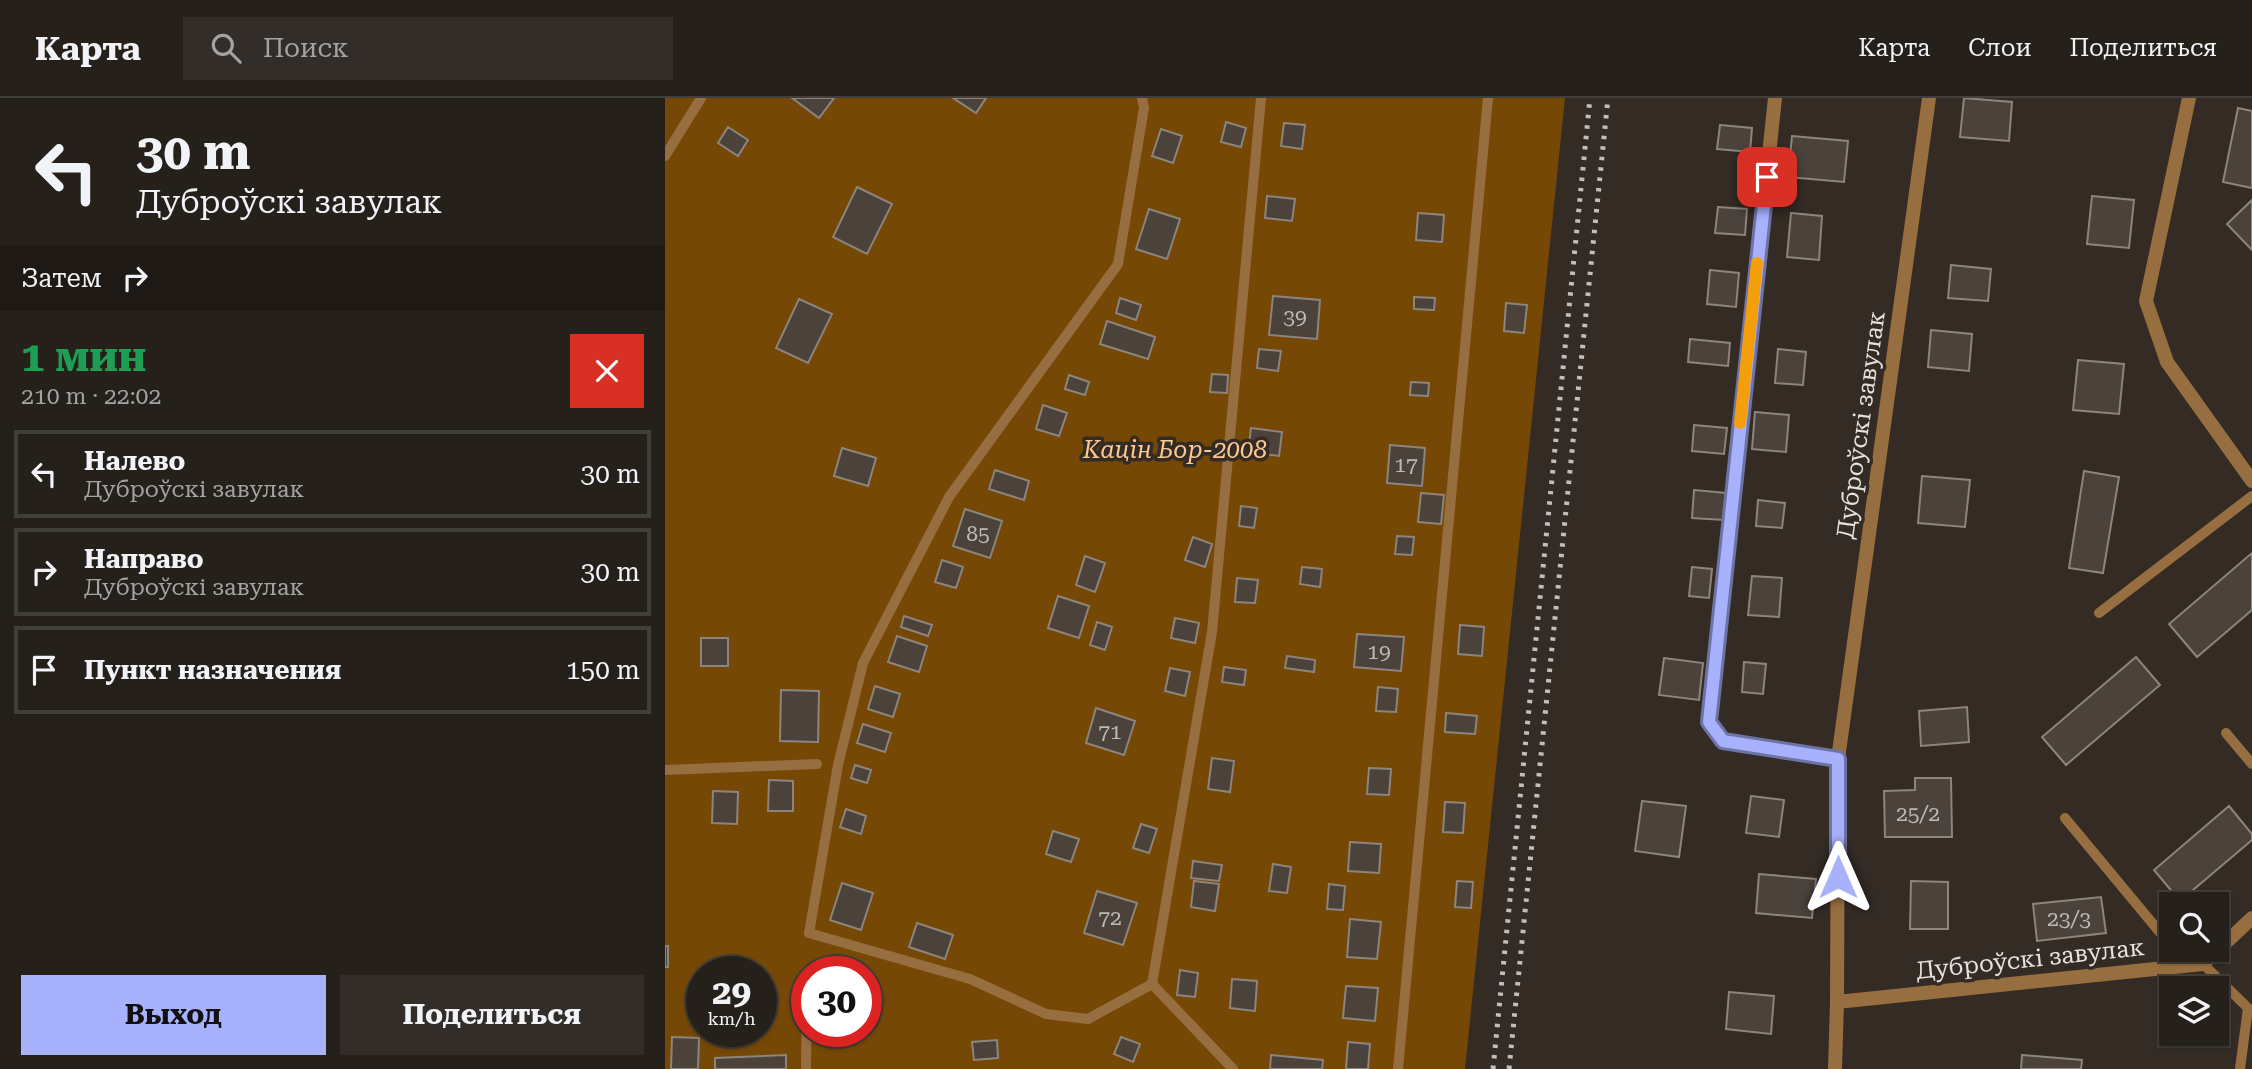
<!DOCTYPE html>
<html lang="ru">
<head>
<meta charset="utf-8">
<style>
	:root { --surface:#26201b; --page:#322d28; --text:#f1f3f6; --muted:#a4a3a3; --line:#423e3a; --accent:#a7b1fc }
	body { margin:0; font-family:"Roboto Serif",serif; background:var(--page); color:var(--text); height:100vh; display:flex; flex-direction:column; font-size:26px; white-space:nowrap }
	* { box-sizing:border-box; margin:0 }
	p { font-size:23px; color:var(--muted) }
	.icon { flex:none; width:38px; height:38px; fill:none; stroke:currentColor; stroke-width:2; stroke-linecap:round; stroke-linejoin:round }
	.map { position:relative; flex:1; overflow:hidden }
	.side { display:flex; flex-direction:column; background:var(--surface); width:665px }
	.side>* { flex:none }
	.guide { background:#26201b; color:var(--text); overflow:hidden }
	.tools { position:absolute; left:1494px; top:794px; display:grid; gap:14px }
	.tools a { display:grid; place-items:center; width:70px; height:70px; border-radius:0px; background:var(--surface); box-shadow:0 2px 5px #0004,0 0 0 2px var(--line); font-size:35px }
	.speed { position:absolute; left:21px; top:858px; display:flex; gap:14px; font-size:35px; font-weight:700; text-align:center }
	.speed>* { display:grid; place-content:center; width:91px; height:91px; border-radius:50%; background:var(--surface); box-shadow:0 2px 5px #0004,0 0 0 2px var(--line); line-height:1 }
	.speed small { font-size:18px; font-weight:400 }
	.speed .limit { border:10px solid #d22; background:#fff; color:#111 }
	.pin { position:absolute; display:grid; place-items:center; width:60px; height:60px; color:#fff; margin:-30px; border-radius:14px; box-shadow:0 4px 10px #0006 }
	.me { position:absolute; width:77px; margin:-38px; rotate:0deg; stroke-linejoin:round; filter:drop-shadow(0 0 5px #0008) }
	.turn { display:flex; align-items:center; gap:24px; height:147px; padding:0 21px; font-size:32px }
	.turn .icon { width:91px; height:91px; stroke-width:2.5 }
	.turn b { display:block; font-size:49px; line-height:60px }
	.then { display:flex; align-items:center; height:66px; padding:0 21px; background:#0003; gap:14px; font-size:26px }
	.round { display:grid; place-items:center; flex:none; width:74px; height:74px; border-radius:0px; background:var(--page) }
	.overview { display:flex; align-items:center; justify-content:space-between; height:119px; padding:0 21px }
	h1 { font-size:42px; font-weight:700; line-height:52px; color:#1e9e55 }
	.primary-button { display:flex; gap:14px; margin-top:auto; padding:14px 21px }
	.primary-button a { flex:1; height:80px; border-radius:0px; background:var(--accent); color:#111; font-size:28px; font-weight:700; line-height:80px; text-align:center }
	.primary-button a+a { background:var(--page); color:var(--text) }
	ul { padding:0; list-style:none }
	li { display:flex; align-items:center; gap:21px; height:88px; margin:0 14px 10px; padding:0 7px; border:4px solid var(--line); border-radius:0px }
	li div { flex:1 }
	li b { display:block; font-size:26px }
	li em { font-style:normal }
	header { display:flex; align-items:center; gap:42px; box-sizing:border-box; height:98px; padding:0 35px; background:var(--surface); border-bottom:2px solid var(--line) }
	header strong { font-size:33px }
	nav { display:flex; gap:38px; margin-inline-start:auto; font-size:24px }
	.search { width:490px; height:63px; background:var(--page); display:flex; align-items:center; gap:18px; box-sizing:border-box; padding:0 24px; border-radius:0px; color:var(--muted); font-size:26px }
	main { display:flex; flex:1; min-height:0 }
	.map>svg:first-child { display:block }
	.green { fill:#754806; fill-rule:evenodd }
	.building { fill:#4a423b; stroke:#8d847c; stroke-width:2 }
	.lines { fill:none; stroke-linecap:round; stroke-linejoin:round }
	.lane { stroke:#976e40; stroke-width:10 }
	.street { stroke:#976e40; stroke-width:14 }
	.rail { stroke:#c3beb8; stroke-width:5; stroke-dasharray:3.5 7; stroke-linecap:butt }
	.route-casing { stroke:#6d73a4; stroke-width:18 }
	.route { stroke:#a7b1fc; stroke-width:12 }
	.slow { stroke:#f59e0b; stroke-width:12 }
	.labels { text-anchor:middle; stroke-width:7; stroke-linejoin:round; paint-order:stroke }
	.number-label { font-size:21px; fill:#bfb9b4 }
	.street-label { font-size:24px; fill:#e6e1dc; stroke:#332b24 }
	.park-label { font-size:24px; font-style:italic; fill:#fac892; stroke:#332b24 }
</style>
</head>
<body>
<header>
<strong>Карта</strong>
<div class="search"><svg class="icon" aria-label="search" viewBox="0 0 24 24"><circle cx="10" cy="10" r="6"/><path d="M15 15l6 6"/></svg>Поиск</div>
<nav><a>Карта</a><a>Слои</a><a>Поделиться</a></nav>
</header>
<main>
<section class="side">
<div class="guide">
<div class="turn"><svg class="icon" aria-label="left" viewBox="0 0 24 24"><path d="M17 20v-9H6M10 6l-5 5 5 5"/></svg><div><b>30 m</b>Дуброўскі завулак</div></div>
<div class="then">Затем<svg class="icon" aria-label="right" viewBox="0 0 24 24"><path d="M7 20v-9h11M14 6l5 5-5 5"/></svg></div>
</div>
<div class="overview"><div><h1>1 мин</h1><p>210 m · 22:02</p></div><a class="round" style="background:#d93025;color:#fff"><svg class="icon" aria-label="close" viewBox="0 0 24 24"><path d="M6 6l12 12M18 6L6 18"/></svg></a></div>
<ul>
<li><svg class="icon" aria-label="left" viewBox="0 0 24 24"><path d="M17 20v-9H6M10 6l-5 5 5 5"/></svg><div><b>Налево</b><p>Дуброўскі завулак</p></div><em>30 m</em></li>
<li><svg class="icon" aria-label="right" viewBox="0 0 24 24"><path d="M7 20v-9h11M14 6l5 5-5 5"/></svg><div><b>Направо</b><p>Дуброўскі завулак</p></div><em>30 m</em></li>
<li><svg class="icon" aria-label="arrive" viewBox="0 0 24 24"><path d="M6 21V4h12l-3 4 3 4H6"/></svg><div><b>Пункт назначения</b></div><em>150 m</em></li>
</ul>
<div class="primary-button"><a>Выход</a><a>Поделиться</a></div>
</section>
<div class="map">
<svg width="1587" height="971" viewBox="0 0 1587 971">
	<rect width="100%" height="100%" fill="#332b24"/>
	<path class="green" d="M0,0H900L800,971H0ZM37,873H96V933H37ZM142,873H201V933H142Z"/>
	<path class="building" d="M127,0H169L154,20Z
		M288,0H321L311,15Z
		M1299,0L1347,4L1344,43L1295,39Z
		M1573,10L1587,13V90L1558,84Z
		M561,24L581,30L576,49L556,44Z
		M619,25L640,27L637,51L616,48Z
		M1055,27L1087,30L1085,54L1052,51Z
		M63,29L83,42L73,58L53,45Z
		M496,31L517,38L508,65L487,58Z
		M1127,38L1183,43L1179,84L1123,79Z
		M192,89L227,106L202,156L168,139Z
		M602,98L630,101L627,123L600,120Z
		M1427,98L1469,102L1464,150L1422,146Z
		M1587,102V152L1562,126Z
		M1053,109L1082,111L1080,137L1050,135Z
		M484,111L515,121L502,161L471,151Z
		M753,115L779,117L777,144L751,142Z
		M1126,115L1157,118L1154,162L1122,159Z
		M1286,167L1326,171L1323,203L1283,200Z
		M1045,172L1074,175L1071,209L1042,206Z
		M608,198L655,202L652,241L604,237Z
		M749,199L770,200L769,212L749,211Z
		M455,200L476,207L471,222L451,215Z
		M134,201L167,216L143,265L111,250Z
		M841,205L862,207L859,235L839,233Z
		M442,223L490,239L483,261L435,246Z
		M1266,232L1307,236L1304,273L1263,269Z
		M1025,241L1065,245L1063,268L1023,264Z
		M594,251L616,253L613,273L592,270Z
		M1113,251L1141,254L1138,287L1110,285Z
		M1413,262L1459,266L1454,316L1408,312Z
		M547,276L563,277L562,295L545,294Z
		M404,277L424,284L420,297L400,291Z
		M746,284L764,285L763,298L745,297Z
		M378,307L402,315L394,338L371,331Z
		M1090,314L1124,317L1121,354L1087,351Z
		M1029,327L1062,330L1059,356L1027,353Z
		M586,330L617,334L614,358L583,354Z
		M725,347L760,350L757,388L722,385Z
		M177,350L211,360L203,388L169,378Z
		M330,372L364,383L359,402L324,391Z
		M1419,373L1454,379L1438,475L1404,470Z
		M1257,378L1305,382L1300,429L1253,425Z
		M1029,392L1061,395L1059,422L1027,420Z
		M756,395L779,397L776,426L753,424Z
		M1093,402L1120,405L1117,430L1091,428Z
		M576,408L592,410L589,430L574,428Z
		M300,411L337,423L325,460L288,448Z
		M732,438L749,439L747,457L730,456Z
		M528,439L547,446L540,469L520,462Z
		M1587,455V512L1532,559L1504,526Z
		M420,458L440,465L430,494L411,487Z
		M277,462L298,469L291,490L270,484Z
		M637,469L657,471L655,489L635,486Z
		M1027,469L1047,471L1044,500L1024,498Z
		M1087,478L1117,480L1114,519L1083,517Z
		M572,480L593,482L590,505L570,504Z
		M393,498L424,508L414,540L383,530Z
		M239,518L267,527L263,538L236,529Z
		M510,520L534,525L530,545L506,540Z
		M432,524L447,529L440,552L425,547Z
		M795,527L819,529L817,558L793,556Z
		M692,536L739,539L736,573L689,569Z
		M232,538L262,548L254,574L223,564Z
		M36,540H63V568H36Z
		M622,558L650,562L649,574L620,570Z
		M1471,559L1495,587L1401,667L1377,639Z
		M999,560L1038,565L1034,602L994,597Z
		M1079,564L1101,566L1098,596L1077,594Z
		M559,569L581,572L579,587L557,584Z
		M505,570L525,574L520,598L500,593Z
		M210,588L235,596L228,619L203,611Z
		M713,589L733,591L731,614L711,613Z
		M116,592L154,593L153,644L115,643Z
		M1302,609L1304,644L1256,648L1254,613Z
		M431,610L470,623L459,657L421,645Z
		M781,615L812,618L810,636L780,634Z
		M198,626L226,635L220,654L192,645Z
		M547,660L569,663L565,694L543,691Z
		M190,667L206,672L202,685L186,680Z
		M704,670L726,671L724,697L702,696Z
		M1250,680H1286L1287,739H1220L1219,693L1250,692Z
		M104,682L128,683V713H103Z
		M48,693L73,694L72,726L47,725Z
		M1086,698L1119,702L1114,739L1081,735Z
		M977,703L1021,708L1014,759L970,753Z
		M780,704L800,705L798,735L778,734Z
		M1564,708L1587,736V742L1515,803L1489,772Z
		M181,711L201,718L196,736L175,729Z
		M476,726L492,731L484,755L468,750Z
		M388,733L414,741L406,764L381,756Z
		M685,744L716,746L714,775L683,773Z
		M528,763L557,767L554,783L526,780Z
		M608,766L626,769L622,795L604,793Z
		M1094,776L1151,781L1147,820L1091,815Z
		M529,783L554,786L550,813L526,809Z
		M792,783L808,784L806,810L790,809Z
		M1246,783L1283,784V831H1245Z
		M177,785L208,795L196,832L165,822Z
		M664,786L680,788L678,812L662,811Z
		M432,793L472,805L458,847L419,835Z
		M1436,799L1441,835L1372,843L1368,806Z
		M685,821L716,824L712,861L682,859Z
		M252,825L288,837L280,861L244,849Z
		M0,848H3V869H0Z
		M515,872L533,875L530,899L512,897Z
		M567,881L592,883L590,913L565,910Z
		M201,882H211L210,924H201Z
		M681,888L713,890L710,923L678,920Z
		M1064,894L1109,898L1106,936L1061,931Z
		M7,939L34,940L33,971H6Z
		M456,939L475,946L468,964L449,956Z
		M332,942L333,960L309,962L307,944Z
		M683,944L705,946L703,971H681Z
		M121,957V971H50V960Z
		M606,957L658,962L657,971H605Z
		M1357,957L1417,962L1416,971H1356Z"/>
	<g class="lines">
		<path class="lane" d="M477,0L479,10L453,166L284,399L198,565L173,667L144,835L305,881L381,916L423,921L487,886L568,971
			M0,58L36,0
			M1434,515L1587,398
			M1561,635L1587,666
			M0,672L152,666
			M1400,720L1498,838L1507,844
			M1518,852L1538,866L1583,910L1575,971
			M487,886L547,534L596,0
			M141,971L142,888
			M733,971L823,0"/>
		<path class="street" d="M1110,0L1044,624L1058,643L1173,661
			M1524,0L1481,203L1502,264L1587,383
			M1172,904L1538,866L1587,820
			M1170,971L1172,904L1173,661L1264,0"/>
		<path class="rail" d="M828,971L925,0
			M844,971L943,0"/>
	</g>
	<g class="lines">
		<defs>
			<path id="route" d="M1102,79L1044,624L1058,643L1173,661V779"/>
		</defs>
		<use href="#route" class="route-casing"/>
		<use href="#route" class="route"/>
		<path class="slow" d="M1075,325L1092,165"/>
	</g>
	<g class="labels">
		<g class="number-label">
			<text x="630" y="226">39</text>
			<text x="741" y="374">17</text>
			<text x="313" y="443">85</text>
			<text x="714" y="561">19</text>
			<text x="445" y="641">71</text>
			<text x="1253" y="723">25/2</text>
			<text x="445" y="827">72</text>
			<text x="1404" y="828">23/3</text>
		</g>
		<g class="street-label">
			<text transform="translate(1196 327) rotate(-82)" y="8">Дуброўскі завулак</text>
			<text transform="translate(1365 861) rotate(-6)" y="8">Дуброўскі завулак</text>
		</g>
		<g class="park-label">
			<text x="510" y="360">Кацін Бор-2008</text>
		</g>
	</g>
</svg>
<div class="tools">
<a><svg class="icon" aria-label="search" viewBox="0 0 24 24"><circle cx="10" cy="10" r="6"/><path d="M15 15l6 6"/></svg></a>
<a><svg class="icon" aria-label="layers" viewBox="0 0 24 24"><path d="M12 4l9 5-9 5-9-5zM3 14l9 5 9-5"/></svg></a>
</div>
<div class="speed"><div>29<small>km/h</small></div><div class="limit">30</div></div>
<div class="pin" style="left:1102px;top:79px;background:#d93025"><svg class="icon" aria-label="arrive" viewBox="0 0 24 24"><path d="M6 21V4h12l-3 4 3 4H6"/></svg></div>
<svg class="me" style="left:1173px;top:779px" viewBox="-20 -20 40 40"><path d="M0-17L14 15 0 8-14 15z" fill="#a7b1fc" stroke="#fff" stroke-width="4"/></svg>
</div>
</main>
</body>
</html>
